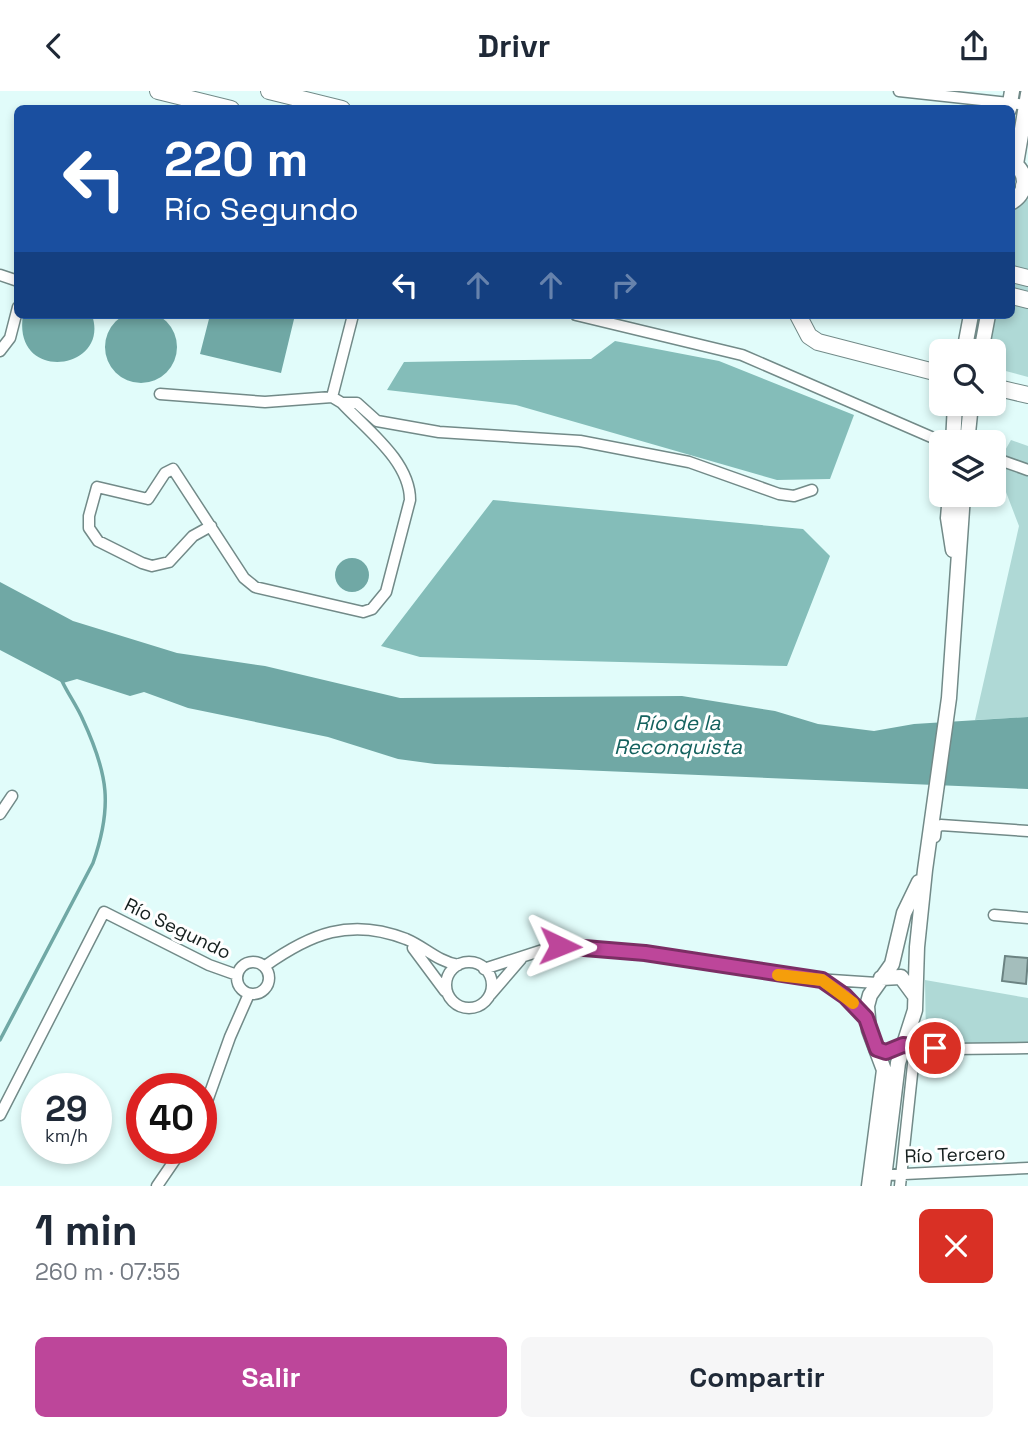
<!DOCTYPE html>
<html lang="es">
<head>
<meta charset="utf-8">
<style>
	:root { --surface:#fff; --page:#f6f6f7; --text:#1f2937; --muted:#747a83; --accent:#bd469a }
	body { margin:0; font-family:"Space Grotesk",sans-serif; background:var(--page); color:var(--text); height:100vh; display:flex; flex-direction:column; font-size:26px; white-space:nowrap }
	* { box-sizing:border-box; margin:0 }
	p { font-size:23px; color:var(--muted) }
	.icon { flex:none; width:38px; height:38px; fill:none; stroke:currentColor; stroke-width:2; stroke-linecap:round; stroke-linejoin:round }
	.map { position:relative; height:1095px; overflow:hidden }
	.panel { display:flex; flex-direction:column; background:var(--surface); flex:1 }
	.panel>* { flex:none }
	.guide { position:absolute; left:14px; top:14px; width:1001px; height:214px; border-radius:10px; box-shadow:0 4px 10px #0003; background:#1a4fa0; color:#fff; overflow:hidden }
	.controls { position:absolute; left:929px; top:248px; display:grid; gap:14px }
	.controls a { display:grid; place-items:center; width:77px; height:77px; border-radius:10px; background:var(--surface); box-shadow:0 4px 10px #0003; font-size:35px }
	.speed { position:absolute; left:21px; top:982px; display:flex; gap:14px; font-size:35px; font-weight:700; text-align:center }
	.speed>* { display:grid; place-content:center; width:91px; height:91px; border-radius:50%; background:var(--surface); box-shadow:0 4px 10px #0003; line-height:1 }
	.speed small { font-size:18px; font-weight:400 }
	.speed .limit { border:10px solid #d22; background:#fff; color:#111 }
	.pin { position:absolute; display:grid; place-items:center; width:60px; height:60px; color:#fff; margin:-30px; border:4px solid #fff; border-radius:50%; box-shadow:0 2px 7px #0007 }
	.me { position:absolute; width:77px; margin:-38px; rotate:92deg; stroke-linejoin:round; filter:drop-shadow(0 0 5px #0008) }
	.turn { display:flex; align-items:center; gap:24px; height:147px; padding:0 35px; font-size:32px }
	.turn .icon { width:91px; height:91px; stroke-width:2.5 }
	.turn b { display:block; font-size:49px; line-height:60px }
	.lanes { display:flex; align-items:center; height:66px; padding:0 35px; background:#0003; justify-content:center; gap:35px; direction:ltr }
	.lanes .off { opacity:.35 }
	.round { display:grid; place-items:center; flex:none; width:74px; height:74px; border-radius:10px; background:var(--page) }
	.summary { display:flex; align-items:center; justify-content:space-between; height:119px; padding:0 35px }
	h1 { font-size:42px; font-weight:700; line-height:52px }
	.cta { display:flex; gap:14px; margin-top:auto; padding:14px 35px }
	.cta a { flex:1; height:80px; border-radius:10px; background:var(--accent); color:#fff; font-size:28px; font-weight:700; line-height:80px; text-align:center }
	.cta a+a { background:var(--page); color:var(--text) }
	header { display:flex; justify-content:space-between; align-items:center; height:91px; padding:0 35px; background:var(--surface); font-size:32px; font-weight:700 }
	.map>svg:first-child { display:block }
	.green { fill:#afd9d6 }
	.forest { fill:#84bdb9 }
	.water { fill:#70a8a5 }
	.lines { fill:none; stroke-linecap:round; stroke-linejoin:round }
	.stream { stroke:#70a8a5; stroke-width:3.5 }
	.building { fill:#a4bebc; stroke:#6b8382; stroke-width:2 }
	.minor-casing { stroke:#728a88; stroke-width:13 }
	.major-casing { stroke:#728a88; stroke-width:17 }
	.highway-casing { stroke:#728a88; stroke-width:18 }
	.minor { stroke:#fff; stroke-width:10 }
	.major { stroke:#fff; stroke-width:14 }
	.highway { stroke:#fff; stroke-width:16 }
	.route-casing { stroke:#7b2e64; stroke-width:18 }
	.route { stroke:#bd469a; stroke-width:12 }
	.slow { stroke:#f59e0b; stroke-width:12 }
	.labels { text-anchor:middle; stroke-width:6; stroke-linejoin:round; paint-order:stroke }
	.street-label { font-size:19px; fill:#151f1e; stroke:#fff }
	.water-label { font-size:21px; font-style:italic; fill:#15625f; stroke:#fff }
</style>
</head>
<body>
<header><svg class="icon" aria-label="back" viewBox="0 0 24 24"><path d="M15 5l-7 7 7 7"/></svg>Drivr<svg class="icon" aria-label="share" viewBox="0 0 24 24"><path d="M12 15V3M7 8l5-5 5 5M5 13v7h14v-7"/></svg></header>
<div class="map">
<svg width="1028" height="1095" viewBox="0 0 1028 1095">
	<rect width="100%" height="100%" fill="#e1fcfa"/>
	<path class="green" d="M1028,108V286L1002,279L990,255L995,224H1012L1013,118Z
		M1011,349L1028,355V626L975,629L1019,435L996,375Z
		M925,889L1028,907V952H941L926,946Z"/>
	<path class="forest" d="M615,250L719,270L854,324L830,388L777,389L516,314L387,299L404,271L591,268Z
		M493,409L803,438L830,465L787,575L420,566L381,555Z"/>
	<path class="water" d="M105 256a36 36 0 1 1 72 0a36 36 0 1 1-72 0Z
		M23,224H92C111,280 12,293 23,224Z
		M210,224H295L281,282L200,263Z
		M335 484a17 17 0 1 1 34 0a17 17 0 1 1-34 0Z
		M0,491L73,530L177,562L265,575L400,607L682,605L775,620L818,633L874,640L914,633L1028,626V698L435,673L398,668L328,646L188,617L144,601L130,605L77,588L63,592L0,559Z"/>
	<g class="lines">
		<path class="stream" d="M0,949L93,772C113,715 108,683 83,629C77,615 68,603 62,590"/>
	</g>
	<path class="building" d="M1005,865L1028,867L1026,893L1002,890Z"/>
	<g class="lines">
		<defs>
			<path id="minor" d="M899,0L1028,14
				M0,184L18,190
				M576,224L742,264L945,352
				M0,260L10,247L18,216
				M160,303L265,311L332,306L353,224
				M342,312H357L377,330L439,341L580,350L689,371L779,403L794,405L812,399
				M994,367L1028,379
				M211,435L193,445L169,471L152,475L142,472L98,450L89,437V425L97,396L148,408L165,382L173,378L244,487L255,496L363,521L372,518L386,501L410,409C410,370 367,339 342,312L332,306
				M0,723L12,705
				M935,746L936,737L941,734L1028,740
				M994,824L1028,827
				M413,857L445,900
				M237 887a16 16 0 1 1 32 0a16 16 0 1 1-32 0Z
				M446 894a23 23 0 1 1 46 0a23 23 0 1 1-46 0Z
				M265,875C310,843 350,826 406,848C425,856 437,870 458,874
				M484,878L546,858L577,855L645,861L801,887L877,892
				M822,889L845,905L866,927
				M490,904L521,868
				M909,954L951,958L1028,957
				M0,1024L104,821L209,874L237,884
				M201,1027L230,946L249,903
				M884,1084L1028,1077
				M157,1095L183,1057
				M900,1095L915,955"/>
			<path id="major" d="M1009,18L1012,0
				M1012,71C1028,81 1028,101 1012,111
				M1016,73L1028,3
				M964,261L971,224
				M981,261L988,224
				M953,352L955,313
				M967,352L971,313
				M950,404L948,427L953,459
				M881,887L901,886L915,905
				M869,1095L884,979L869,939L867,915L870,904L892,873L904,822L919,791
				M883,1095L898,972L915,919L917,856L925,779L949,607L963,404"/>
			<path id="highway" d="M158,0L231,18
				M269,0L342,18
				M1024,95L1028,96
				M1012,183L1028,187
				M1012,205L1028,209
				M798,224L809,245L818,251L942,283
				M994,296L1028,304"/>
		</defs>
		<use href="#minor" class="minor-casing"/>
		<use href="#major" class="major-casing"/>
		<use href="#highway" class="highway-casing"/>
		<use href="#minor" class="minor"/>
		<use href="#major" class="major"/>
		<use href="#highway" class="highway"/>
	</g>
	<g class="lines">
		<defs>
			<path id="route" d="M560,855L645,862L822,889L845,905L866,927L877,958L886,961L903,954L935,957"/>
		</defs>
		<use href="#route" class="route-casing"/>
		<use href="#route" class="route"/>
		<path class="slow" d="M778,884L822,889L853,912"/>
	</g>
	<g class="labels">
		<g class="street-label">
			<text transform="translate(178 837) rotate(26)" y="7">Río Segundo</text>
			<text transform="translate(955 1063) rotate(-2)" y="7">Río Tercero</text>
		</g>
		<g class="water-label">
			<text x="678" y="639">Río de la<tspan x="678" dy="24">Reconquista</tspan></text>
		</g>
	</g>
</svg>
<div class="controls">
<a><svg class="icon" aria-label="search" viewBox="0 0 24 24"><circle cx="10" cy="10" r="6"/><path d="M15 15l6 6"/></svg></a>
<a><svg class="icon" aria-label="layers" viewBox="0 0 24 24"><path d="M12 4l9 5-9 5-9-5zM3 14l9 5 9-5"/></svg></a>
</div>
<div class="speed"><div>29<small>km/h</small></div><div class="limit">40</div></div>
<div class="pin" style="left:935px;top:957px;background:#d93025"><svg class="icon" aria-label="arrive" viewBox="0 0 24 24"><path d="M6 21V4h12l-3 4 3 4H6"/></svg></div>
<svg class="me" style="left:560px;top:855px" viewBox="-20 -20 40 40"><path d="M0-17L14 15 0 8-14 15z" fill="#bd469a" stroke="#fff" stroke-width="4"/></svg>
<div class="guide">
<div class="turn"><svg class="icon" aria-label="left" viewBox="0 0 24 24"><path d="M17 20v-9H6M10 6l-5 5 5 5"/></svg><div><b>220 m</b>Río Segundo</div></div>
<div class="lanes"><svg class="icon" aria-label="left" viewBox="0 0 24 24"><path d="M17 20v-9H6M10 6l-5 5 5 5"/></svg><svg class="icon off" aria-label="ahead" viewBox="0 0 24 24"><path d="M12 20V5M6 11l6-6 6 6"/></svg><svg class="icon off" aria-label="ahead" viewBox="0 0 24 24"><path d="M12 20V5M6 11l6-6 6 6"/></svg><svg class="icon off" aria-label="right" viewBox="0 0 24 24"><path d="M7 20v-9h11M14 6l5 5-5 5"/></svg></div>
</div>
</div>
<section class="panel">
<div class="summary"><div><h1>1 min</h1><p>260 m · 07:55</p></div><a class="round" style="background:#d93025;color:#fff"><svg class="icon" aria-label="close" viewBox="0 0 24 24"><path d="M6 6l12 12M18 6L6 18"/></svg></a></div>
<div class="cta"><a>Salir</a><a>Compartir</a></div>
</section>
</body>
</html>
